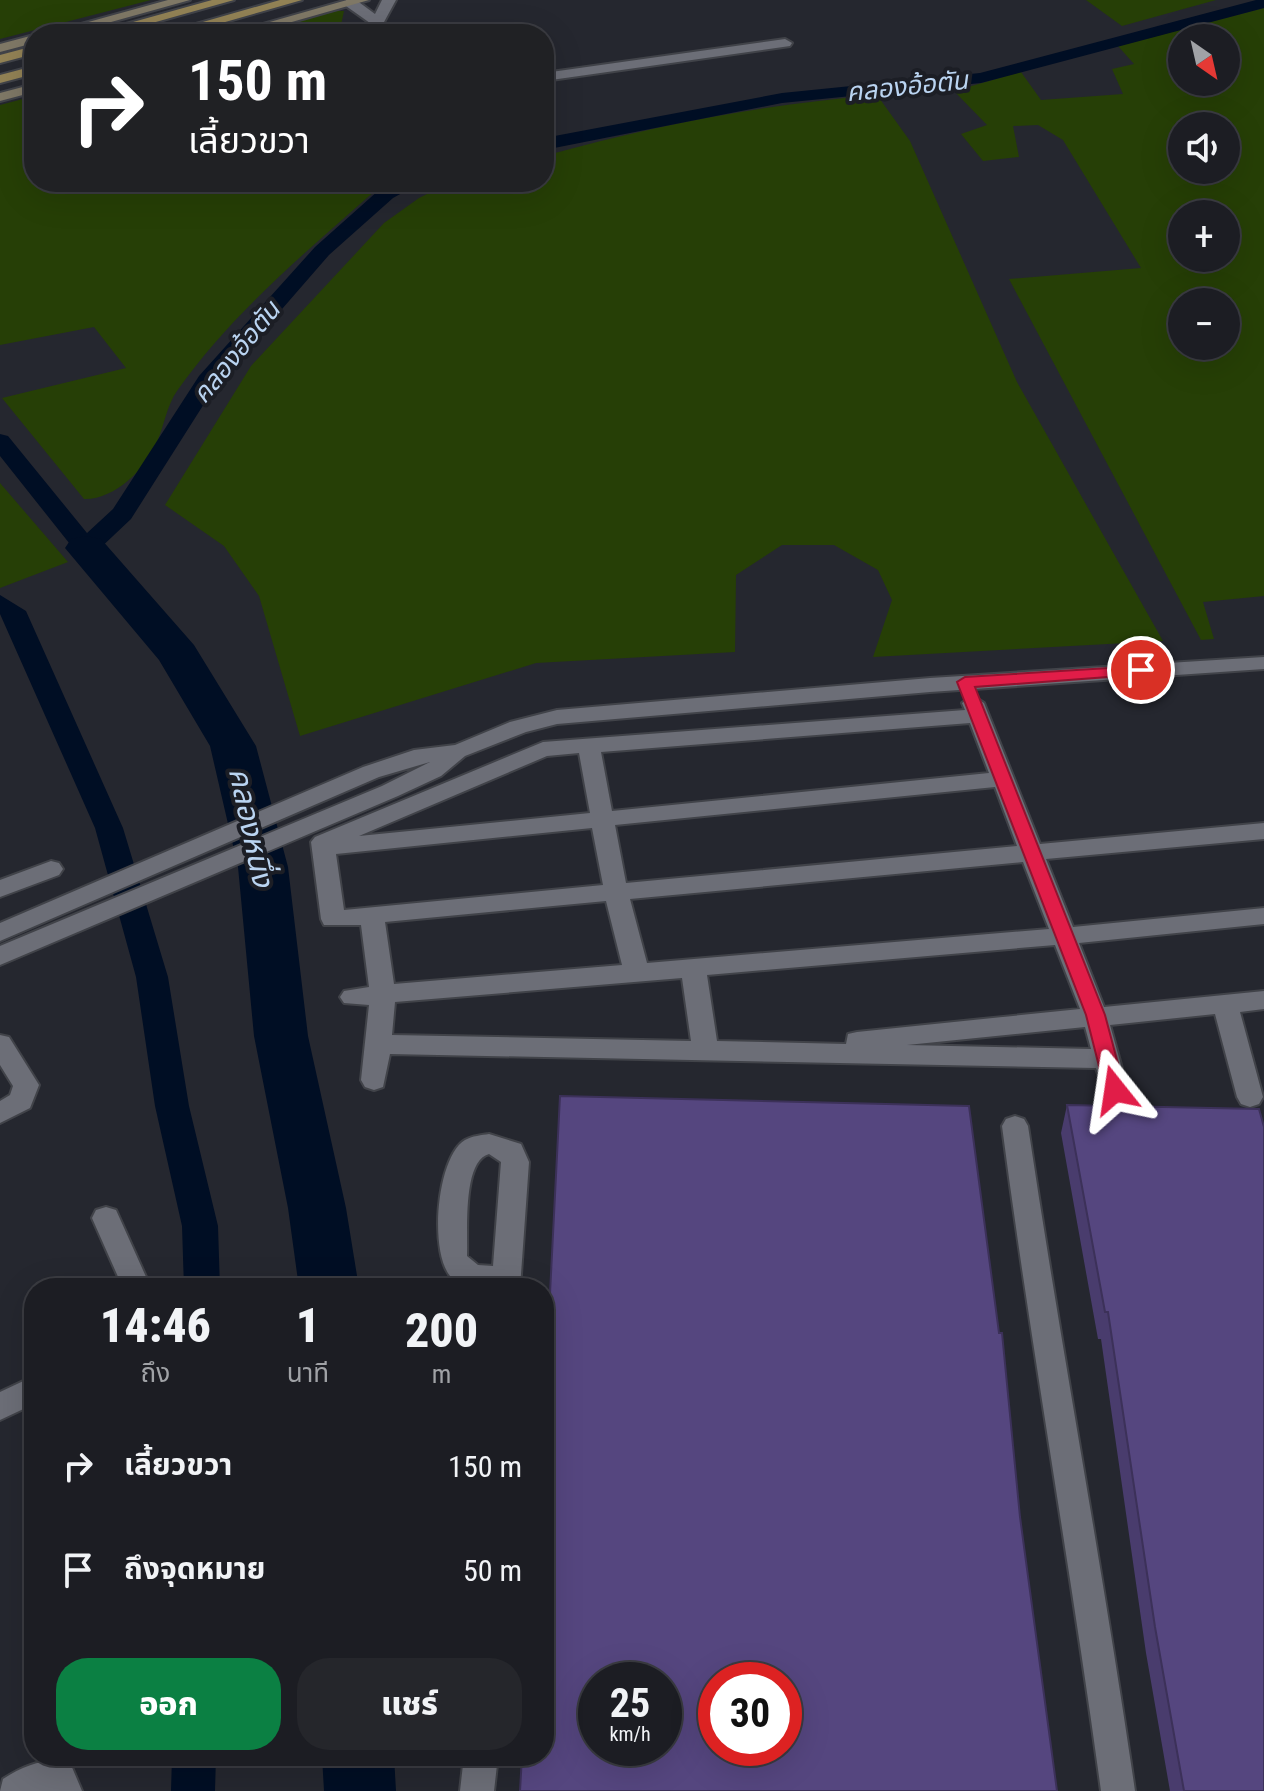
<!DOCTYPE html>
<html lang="th">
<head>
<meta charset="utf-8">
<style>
	:root { --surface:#1c1d23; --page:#25262b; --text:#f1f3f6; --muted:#a0a2a6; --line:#3a3b41; --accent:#0b8043 }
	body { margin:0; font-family:"Roboto Condensed","Noto Sans Thai",sans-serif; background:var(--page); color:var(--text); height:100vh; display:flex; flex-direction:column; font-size:30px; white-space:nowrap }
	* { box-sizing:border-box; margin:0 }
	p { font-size:26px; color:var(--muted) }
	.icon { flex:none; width:44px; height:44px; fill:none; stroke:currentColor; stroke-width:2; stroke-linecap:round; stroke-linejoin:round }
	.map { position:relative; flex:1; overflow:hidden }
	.panel { position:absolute; left:24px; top:1278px; width:530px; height:488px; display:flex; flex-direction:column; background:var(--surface); border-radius:32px; box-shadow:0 8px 32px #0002,0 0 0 2px var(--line) }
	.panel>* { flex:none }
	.banner { position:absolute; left:24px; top:24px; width:530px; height:168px; border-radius:32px; box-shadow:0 8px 32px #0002,0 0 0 2px var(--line); background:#202124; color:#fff; overflow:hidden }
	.needle { width:52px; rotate:146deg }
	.fabs { position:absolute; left:1168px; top:24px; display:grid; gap:16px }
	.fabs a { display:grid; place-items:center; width:72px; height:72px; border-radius:50%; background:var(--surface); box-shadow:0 8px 32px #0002,0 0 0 2px var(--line); font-size:40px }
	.speed { position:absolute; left:578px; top:1662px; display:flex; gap:16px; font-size:40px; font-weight:700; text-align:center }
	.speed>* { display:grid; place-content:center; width:104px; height:104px; border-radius:50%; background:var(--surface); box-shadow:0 8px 32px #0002,0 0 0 2px var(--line); line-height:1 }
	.speed small { font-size:20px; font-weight:400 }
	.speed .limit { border:12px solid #d22; background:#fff; color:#111 }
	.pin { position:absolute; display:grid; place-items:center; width:68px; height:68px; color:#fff; margin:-34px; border:4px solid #fff; border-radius:50%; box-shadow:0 2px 8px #0007 }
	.me { position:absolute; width:88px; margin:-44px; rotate:345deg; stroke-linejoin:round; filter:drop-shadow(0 0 6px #0008) }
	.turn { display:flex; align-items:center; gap:28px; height:168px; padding:0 32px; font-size:36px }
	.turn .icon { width:104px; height:104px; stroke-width:2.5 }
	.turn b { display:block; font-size:56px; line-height:68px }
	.eta { display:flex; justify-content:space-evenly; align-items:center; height:136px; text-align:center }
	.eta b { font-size:48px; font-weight:800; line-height:56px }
	.cta { display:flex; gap:16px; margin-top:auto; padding:16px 32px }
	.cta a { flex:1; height:92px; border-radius:32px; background:var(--accent); color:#fff; font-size:32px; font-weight:800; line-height:92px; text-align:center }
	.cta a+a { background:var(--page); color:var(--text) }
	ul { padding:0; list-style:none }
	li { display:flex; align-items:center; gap:24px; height:104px; padding:0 32px }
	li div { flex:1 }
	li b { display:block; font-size:30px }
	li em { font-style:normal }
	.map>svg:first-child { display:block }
	.green { fill:#263f06; fill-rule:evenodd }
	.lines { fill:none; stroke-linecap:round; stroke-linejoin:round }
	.canal { fill:#000e24; fill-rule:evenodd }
	.river { fill:#000e24; fill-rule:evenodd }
	.street-casing { stroke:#414349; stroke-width:4 }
	.secondary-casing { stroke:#414349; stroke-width:4 }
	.primary-casing { stroke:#414349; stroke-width:4 }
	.street { fill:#6c6e77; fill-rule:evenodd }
	.secondary { fill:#7f7866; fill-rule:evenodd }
	.primary { fill:#928255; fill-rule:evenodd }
	.wall { fill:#493c6d }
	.building { fill:#55467f; stroke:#3c3159; stroke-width:2; fill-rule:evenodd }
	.route { fill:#e11d48; stroke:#92132f; stroke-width:2 }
	.labels { text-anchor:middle; stroke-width:8; stroke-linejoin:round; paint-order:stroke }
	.far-water-label { font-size:26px; font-style:italic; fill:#bad4f1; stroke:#1c1e25 }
	.water-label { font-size:30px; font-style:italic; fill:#bad4f1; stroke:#1c1e25 }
</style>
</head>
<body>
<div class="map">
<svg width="1264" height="1791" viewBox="0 0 1264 1791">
	<rect width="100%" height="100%" fill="#25272f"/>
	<path class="green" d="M0,0H151L0,39Z
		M1086,0H1216L1122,26Z
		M1264,8V596L1203,602L1214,639L1201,640L1009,279L1141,268L1063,140L1038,125L1013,126L1019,157L983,161L961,134L987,125L954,91L1021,72L1041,100L1123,94L1112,69L1134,64L1118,46ZM1182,38H1226V82H1182ZM1182,126H1226V170H1182ZM1182,214H1226V258H1182ZM1182,302H1226V346H1182Z
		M337,11H344L339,34H255Z
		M877,95L910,141L1017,382L1163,641L873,657L892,600L878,570L834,545H782L736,575L735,652L536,663L300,736L259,596L224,546L165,505L251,366L384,223L419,198L451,182H544V156C657,125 759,105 877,95Z
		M34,96V182H385C311,248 235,309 177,391C167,405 164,426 157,442C146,469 114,500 84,499L2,398L126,368L94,327L0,345V105Z
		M0,483L68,562L0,588Z"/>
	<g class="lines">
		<path class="canal" d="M1256,0H1264V8L981,83L782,103L544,150V138L782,93L980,73Z
			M396,182H422L393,198L329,255L216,385L131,519L95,553H77L0,456V434L8,436L87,533L113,509L199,376L315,247L379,190Z
			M0,595L26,611L123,828L168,977L189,1106L218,1226L220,1288H184L182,1226L155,1106L136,977L95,828L0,614Z
			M172,1756H216L215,1791H171Z"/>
		<path class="river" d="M86,536L101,539L194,645L256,746L288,867L308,1036L346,1208L359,1288H299L288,1208L254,1036L238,867L210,746L159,660L65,548L71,539Z
			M322,1756H394L396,1791H324Z"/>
		<defs>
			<path id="street" d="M346,0H356L375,14L382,0H396L384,22V34H370V23L346,6Z
				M785,39L792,43L790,46L544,81V73Z
				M1264,657V669L930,692L557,724L526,732L465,756L441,776L398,796L0,965V946L382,786L430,762L379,777L0,941V923L363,767L414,750L455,745L510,722L557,710L930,678Z
				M973,696L984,703L1040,844L1264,823V839L1046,859L1073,927L1264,908V924L1079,943L1104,1007L1264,991V1009L1240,1012L1263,1097L1259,1104L1250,1107L1241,1104L1237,1097L1215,1014L1110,1025L1128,1090L1124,1097L1115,1100L1106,1097L1096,1068L390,1054L383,1087L374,1090L365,1087L361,1080L369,1005L344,1003L340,997L344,991L369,987L361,925H324L321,919L311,842L315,837L543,742L965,710L962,703ZM970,723L989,773L612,811L601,752ZM579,753L590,813L359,836L547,756ZM995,787L1017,846L626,883L615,825ZM592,828L603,885L344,910L336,854ZM1023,862L1049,929L647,963L630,899ZM606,901L622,965L394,984L385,922ZM1055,945L1080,1009L857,1032L848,1034L846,1044L717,1041L707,975ZM682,978L691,1041L392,1035L395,1002ZM1085,1027L1091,1049L907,1045Z
				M51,861L59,863L63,869L59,875L0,897V880Z
				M0,1035L9,1037L39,1085L30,1108L0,1123V1101L10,1095L13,1086L0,1065Z
				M1015,1116L1024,1119L1028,1126C1061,1348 1103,1569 1135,1791H1101C1071,1569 1031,1348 1002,1126L1006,1119Z
				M489,1134L521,1144L529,1162L520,1288C500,1288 471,1293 453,1279C428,1258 436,1157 465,1140C472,1136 482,1135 489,1134ZM489,1154L501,1162L493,1266L478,1265L467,1256C468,1233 462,1161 489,1154Z
				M106,1207L116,1210L151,1288H123L92,1218L96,1210Z
				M34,1376V1404L0,1420V1392Z
				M464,1756H498L494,1791H460Z
				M59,1760L71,1765L82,1791H0L3,1779C22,1767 36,1761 59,1760Z"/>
			<path id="secondary" d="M168,0H190L68,34H45Z
				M347,0H369L250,34H228Z
				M34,35V43L0,52V44Z
				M34,84V92L0,101V93Z"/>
			<path id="primary" d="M212,0H234L113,34H90Z
				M280,0H302L183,34H161Z
				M34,46V54L0,63V55Z
				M34,66V74L0,83V75Z"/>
		</defs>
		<use href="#street" class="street-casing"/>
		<use href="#secondary" class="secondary-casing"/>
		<use href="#primary" class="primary-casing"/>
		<use href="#street" class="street"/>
		<use href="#secondary" class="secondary"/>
		<use href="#primary" class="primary"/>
	</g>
	<path class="wall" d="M1067,1105L1264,1791H1170L1146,1653L1101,1339H1098L1061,1133Z"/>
	<path class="building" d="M560,1096L969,1106L999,1333H1002L1020,1517L1057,1791H520L522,1756H544V1412ZM596,1680H664V1748H596ZM716,1680H784V1748H716Z
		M1067,1105L1259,1109L1264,1127V1791H1184L1155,1627L1108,1312H1105Z"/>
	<path class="route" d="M1141,666L1147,667V674L975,687L1105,1015L1125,1090L1115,1097L1105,1090L1086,1015L957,682L965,677Z"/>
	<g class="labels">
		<g class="far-water-label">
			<text transform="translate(907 86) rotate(-6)" y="9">คลองอ้อตัน</text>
			<text transform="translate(236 352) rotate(-51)" y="9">คลองอ้อตัน</text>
		</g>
		<g class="water-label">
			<text transform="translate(251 827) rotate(78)" y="10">คลองหนึ่ง</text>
		</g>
	</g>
</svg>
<div class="fabs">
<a><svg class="needle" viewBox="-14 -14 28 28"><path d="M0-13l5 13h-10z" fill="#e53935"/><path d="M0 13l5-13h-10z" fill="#a0a2a6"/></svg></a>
<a><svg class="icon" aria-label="sound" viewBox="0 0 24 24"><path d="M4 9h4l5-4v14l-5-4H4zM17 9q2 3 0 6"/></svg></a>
<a>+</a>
<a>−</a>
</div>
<div class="speed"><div>25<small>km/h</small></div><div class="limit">30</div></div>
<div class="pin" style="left:1141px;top:670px;background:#d93025"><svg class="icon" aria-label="arrive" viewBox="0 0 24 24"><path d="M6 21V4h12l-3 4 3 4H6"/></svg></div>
<svg class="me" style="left:1115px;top:1090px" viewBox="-20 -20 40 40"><path d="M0-17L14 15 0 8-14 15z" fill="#e11d48" stroke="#fff" stroke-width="4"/></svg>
<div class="banner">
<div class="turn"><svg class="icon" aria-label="right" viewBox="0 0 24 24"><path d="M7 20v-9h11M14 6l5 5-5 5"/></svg><div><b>150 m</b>เลี้ยวขวา</div></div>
</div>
<section class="panel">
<div class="eta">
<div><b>14:46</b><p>ถึง</p></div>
<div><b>1</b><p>นาที</p></div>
<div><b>200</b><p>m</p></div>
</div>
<ul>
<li><svg class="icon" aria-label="right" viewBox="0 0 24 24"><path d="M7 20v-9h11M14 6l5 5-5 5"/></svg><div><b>เลี้ยวขวา</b></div><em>150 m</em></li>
<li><svg class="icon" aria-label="arrive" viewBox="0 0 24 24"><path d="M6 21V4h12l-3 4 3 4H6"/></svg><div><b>ถึงจุดหมาย</b></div><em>50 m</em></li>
</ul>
<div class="cta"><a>ออก</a><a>แชร์</a></div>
</section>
</div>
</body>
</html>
